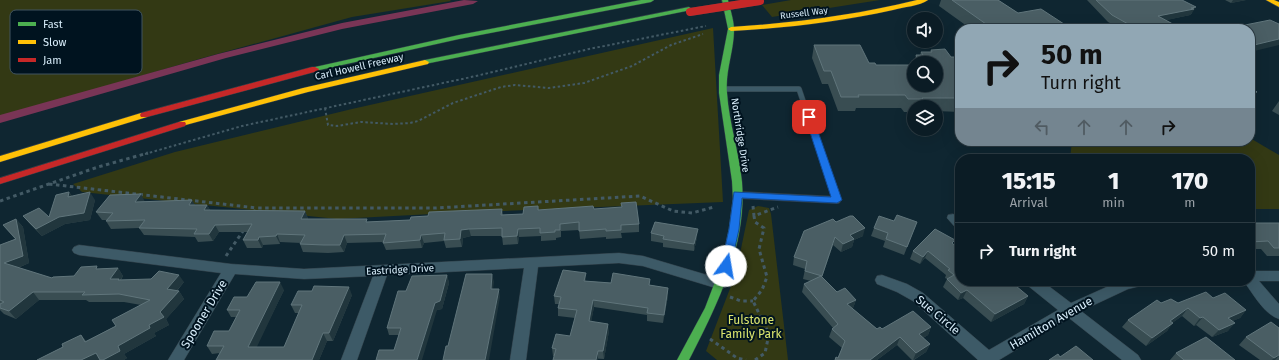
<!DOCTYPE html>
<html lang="en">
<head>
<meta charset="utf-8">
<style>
	:root { --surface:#0b1c25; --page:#14252d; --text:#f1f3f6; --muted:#9aa1a7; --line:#2b3a42 }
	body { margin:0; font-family:"Fira Sans",sans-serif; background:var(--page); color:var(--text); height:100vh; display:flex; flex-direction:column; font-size:15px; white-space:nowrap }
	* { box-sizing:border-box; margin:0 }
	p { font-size:13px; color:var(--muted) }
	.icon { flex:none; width:22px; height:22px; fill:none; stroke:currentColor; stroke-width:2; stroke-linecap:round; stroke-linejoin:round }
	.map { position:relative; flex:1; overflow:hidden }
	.panel { position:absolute; left:955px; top:154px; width:300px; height:132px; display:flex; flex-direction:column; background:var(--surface); border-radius:16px; box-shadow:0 4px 16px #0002,0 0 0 1px var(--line) }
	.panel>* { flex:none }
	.banner { position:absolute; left:955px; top:24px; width:300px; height:122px; border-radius:16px; box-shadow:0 4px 16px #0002,0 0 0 1px var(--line); background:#91a7b4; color:#111; overflow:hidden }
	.buttons { position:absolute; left:907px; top:12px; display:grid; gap:8px }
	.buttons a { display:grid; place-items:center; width:36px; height:36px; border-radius:50%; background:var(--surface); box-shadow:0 4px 16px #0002,0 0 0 1px var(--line); font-size:20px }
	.pin { position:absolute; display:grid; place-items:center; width:34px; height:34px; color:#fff; margin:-17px; border-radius:8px; box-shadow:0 2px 6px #0006 }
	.me { position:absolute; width:44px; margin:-22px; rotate:13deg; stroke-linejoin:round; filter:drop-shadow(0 0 3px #0008) }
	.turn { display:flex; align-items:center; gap:14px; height:84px; padding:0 20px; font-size:18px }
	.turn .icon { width:52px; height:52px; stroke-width:2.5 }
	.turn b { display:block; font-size:28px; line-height:34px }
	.lanes { display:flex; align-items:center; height:38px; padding:0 20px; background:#0003; justify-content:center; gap:20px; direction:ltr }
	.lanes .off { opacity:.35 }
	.eta { display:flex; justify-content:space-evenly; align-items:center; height:68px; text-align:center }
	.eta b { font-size:24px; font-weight:800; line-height:28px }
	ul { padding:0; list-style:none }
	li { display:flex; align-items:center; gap:12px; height:56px; padding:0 20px; border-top:1px solid var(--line) }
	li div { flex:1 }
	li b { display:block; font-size:15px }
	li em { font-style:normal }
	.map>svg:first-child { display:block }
	.green { fill:#333914 }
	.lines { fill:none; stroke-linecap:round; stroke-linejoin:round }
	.canal { fill:#793556; fill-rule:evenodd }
	.lane-far1-casing { stroke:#314049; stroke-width:6 }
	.lane-casing { stroke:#314049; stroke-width:8 }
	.street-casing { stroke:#314049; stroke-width:1 }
	.fast-casing { stroke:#314049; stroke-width:1 }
	.slow-casing { stroke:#314049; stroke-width:1 }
	.jam-casing { stroke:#314049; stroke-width:1 }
	.path-far1 { stroke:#435a65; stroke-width:2; stroke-dasharray:2.5 2.5; stroke-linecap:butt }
	.path { stroke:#435a65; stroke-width:3; stroke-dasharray:3.5 3.5; stroke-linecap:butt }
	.lane-far1 { stroke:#3d5a67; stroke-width:5 }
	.lane { stroke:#3d5a67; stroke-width:6 }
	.street { fill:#3d5a67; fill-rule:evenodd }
	.fast { fill:#4caf50; fill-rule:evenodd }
	.slow { fill:#ffc107; fill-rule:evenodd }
	.jam { fill:#c62828; fill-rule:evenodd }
	.jam-bridge-casing { stroke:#314049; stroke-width:8; stroke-linecap:butt }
	.jam-bridge { stroke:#c62828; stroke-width:8 }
	.wall { fill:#394d52; fill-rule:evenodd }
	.shaded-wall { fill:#21363d }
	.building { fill:#4a5e64; stroke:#60757b }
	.route { fill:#1a73e8; stroke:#114b97 }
	.labels { text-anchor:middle; stroke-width:4; stroke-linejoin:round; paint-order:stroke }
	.far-street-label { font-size:9px; fill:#d7edfa; stroke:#00131f }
	.street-label { font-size:10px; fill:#d7edfa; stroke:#00131f }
	.near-street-label { font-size:12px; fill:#d7edfa; stroke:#00131f }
	.near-park-label { font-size:12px; fill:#dce66e; stroke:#00131f }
	.key { fill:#00131f; stroke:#405461; stroke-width:1 }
	.key-label { font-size:11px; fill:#d7edfa }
</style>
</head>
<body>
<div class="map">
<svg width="1279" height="360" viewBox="0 0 1279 360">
	<rect width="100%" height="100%" fill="#0f2631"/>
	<path class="green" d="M0,0H450L451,1L352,17L199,59L0,117Z
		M791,0H880L772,17L762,5Z
		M713,28L723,202L432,214L337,219L82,192L73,184L175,152L352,109Z
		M1250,138L1279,155V209H1250V159H1070L1072,141H1250Z
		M758,206L769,208L771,214L788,360H717L706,351L736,273L749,210Z"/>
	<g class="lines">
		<path class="canal" d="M464,0L478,1L473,4L342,29L226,58L0,123V115L218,54L342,23Z"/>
		<defs>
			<path id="lane-far1" d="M723,89H799L821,154"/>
			<path id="lane" d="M739,195L837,200L821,153"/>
			<path id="street" d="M953,214L960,217V229L955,227L947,218L948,215Z
				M79,245L231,264L304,269L619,253L643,256L724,280L726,284L724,288L719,289L643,266L619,263L538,267L526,360H510L524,268L387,275L357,360H341L373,276L304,279L235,274L184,360H168L221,273L79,255L74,253L72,250L74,247Z
				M1250,271H1279V281H1259L1279,304V319C1264,314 1254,295 1245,283L1244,281H1250Z
				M882,275L907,284L923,293L989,350L1058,310L1027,285L1025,281H1042L1071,303L1120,281H1146L1144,285L1128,289L1081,311L1138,355L1141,360H1122L1069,318L999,360H978L913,301L897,292L877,284L875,280L877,276Z"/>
			<path id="fast" d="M641,0H654L651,2L459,39L315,71L311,69L315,67L459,35Z
				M722,0H728C730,9 734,20 734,30C734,51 725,71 727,93C729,123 739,152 742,182C747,246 717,305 689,360H677L705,308L721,266L729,229L733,199L732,181L719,93V75L728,29Z
				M689,7L692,9L691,10L425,64L421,62L425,60Z"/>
			<path id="slow" d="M917,0H928C920,6 903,7 893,10C839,22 786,28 731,31L728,29L731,27C794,23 856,15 917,0Z
				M1266,0H1274L1279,2V7Z
				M425,60L429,62L428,64L308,92L182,126L178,124L179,122L303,88Z
				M141,113H147L148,115L147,117L0,162V156Z"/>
			<path id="jam" d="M312,67H315L319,69L318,71L147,117H141L140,115L141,113Z
				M179,122H185L186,124L185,126L0,184V178Z"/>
		</defs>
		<use href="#lane-far1" class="lane-far1-casing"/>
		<use href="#lane" class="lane-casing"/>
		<use href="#street" class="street-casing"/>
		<use href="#fast" class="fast-casing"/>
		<use href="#slow" class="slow-casing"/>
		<use href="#jam" class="jam-casing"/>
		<path class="path-far1" d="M325,108L328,125L337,126L361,122L393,124L410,123L418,121L453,103L501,87L515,85L549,88L584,83L632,66L671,45L703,34
			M145,154L242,126L476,76L589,49L706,26"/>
		<path class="path" d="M49,184L257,208
			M0,201L98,167L148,153
			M753,206L754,216
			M254,213L257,208H436L640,196L673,211L692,213L714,207
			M226,256L243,231
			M730,297L741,301H753
			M710,339L737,358L746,360
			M755,360L765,353L769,334L753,301L762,290L767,277L759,249L764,228L755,222L754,216L778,207"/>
		<use href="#lane-far1" class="lane-far1"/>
		<use href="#lane" class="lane"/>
		<use href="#street" class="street"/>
		<use href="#fast" class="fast"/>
		<use href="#slow" class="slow"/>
		<use href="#jam" class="jam"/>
		<defs>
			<path id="jam-bridge" d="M690,12L760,1"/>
		</defs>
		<use href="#jam-bridge" class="jam-bridge-casing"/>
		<use href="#jam-bridge" class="jam-bridge"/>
	</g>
	<path class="wall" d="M941,0H998L1018,13L1066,28L1068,29H971L939,6Z
		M1087,0H1182L1192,13L1190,15L1166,20L1182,29H1121L1108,22Z
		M1225,0H1246L1231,3Z
		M814,45L869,63L876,65H913L916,55H920L921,52H930L931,50L960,61V112L936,111V107H914V112H904L901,108H856L855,111H838L828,84H822L812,58ZM914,63H936L914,85Z
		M1279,101V115L1272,111Z
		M69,192L72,196L95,200L90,220L65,224L42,236L29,223L23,216L49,217Z
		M145,202L195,205H207L210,210L305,211L308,219L368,222L410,220L428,216L502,209L503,215L523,214L538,206L539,210L594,209L639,224V232L621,233L622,238L606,239V237L580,239L579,230L561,231V237L556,238V240L541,241V236L519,237L518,244L503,245L502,236H471L463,238L462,247L446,248L444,241L424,243L422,248L386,250L383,243L384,242L347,243L344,252L328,253L303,252L300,244L301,243L280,242V244L263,245L262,248H247L243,240L248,232H219L213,241L198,242L195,237L144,235L139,228L111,229L106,221L107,220H102L96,212Z
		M16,219L23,227L29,263L18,268L52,278L74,276L99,269L118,268L123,276L121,280L184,282L177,291H179L184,299L166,319L169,325L154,333L156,336L124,354L127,358L124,360H37L63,347L81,335L86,341L116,326L141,305L124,302H89L86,300H39L16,319L4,314L0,310V245L15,239L3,225Z
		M894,221L917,222L904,255L883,247L885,241L871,236L874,228Z
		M836,222L863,236L854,240L852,247L841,252L833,245L822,277L837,292L856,300L853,308H852L877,329L931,327L928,335L923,338L930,344L926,352L914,360H912L897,345L877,360H835L838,358L842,348L829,337L832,329L833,328L802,292L804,284L811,281L803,279L805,269L793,265L794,257Z
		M1250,223H1279V256H1267L1261,249H1250Z
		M651,233L697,237L694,251L663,247V243L651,241Z
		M953,245L960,281L995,284L1028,296L1024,304L991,322L963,298L958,300L943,287L947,279L945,278L946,275L925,258L920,264L910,259L913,251Z
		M447,275L449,283L442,309L437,310L394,350L399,335H389L387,328L406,291Z
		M586,280V281L611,283L650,285L668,288V296L663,323L647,321V315L594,307L591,321L609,331L604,359L553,356L552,348L570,336L575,318L558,316V308L559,304H555L554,296Z
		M284,290L256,347H284L299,313H295L291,305L352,295L333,341H327L319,360L220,353L212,354L207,346L229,331L236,317H231L227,310L247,297Z
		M1213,298L1246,310L1240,318L1232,321L1228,331L1212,337L1196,325L1194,326L1182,316L1172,323L1167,331L1146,346L1122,327L1128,320L1161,303H1178Z
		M1279,328V360H1260L1239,345L1246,337Z
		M1176,353L1235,360H1170Z"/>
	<path class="shaded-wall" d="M1233,0H1246L1231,3Z
		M1196,7L1192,13L1190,15L1154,23L1158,16Z
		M1279,39V45L1250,52V46Z
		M1257,92L1252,99L1250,100V94Z
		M69,192L75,200L68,197Z
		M90,192L95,200L90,220L65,224L42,236L36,229Z
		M141,194L145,202H135Z
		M192,200L197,208L189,205Z
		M207,205L211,212L204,210Z
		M305,211L308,218L304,227L301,219Z
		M16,219L23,227L29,263L10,271L4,263L23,256Z
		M215,225L219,232L213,241L209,234Z
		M865,228L863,236L854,240L852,247L841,252L843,244L850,235Z
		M469,229L471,236L463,238L462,247L460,239L461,230Z
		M518,229L519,237L518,244L517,236Z
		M698,229L697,237L694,251V244Z
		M277,234L280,242V244L276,236Z
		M344,235L347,243L344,252L340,245Z
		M421,235L424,243L422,248L420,240Z
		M259,237L263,245L262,248L258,240Z
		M835,237L833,245L820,284L822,276Z
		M928,251L925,258L920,264L923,257Z
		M118,268L123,276L120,280L110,279Z
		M586,273V280L584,288V281Z
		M492,274L494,282L492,297L491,289Z
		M179,275L184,282L172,296L167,289Z
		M447,275L449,283L442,309L437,310L422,360H417L435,303Z
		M280,282L284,290L253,355L248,347Z
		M349,287L352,295L333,341L329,333Z
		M668,288V296L663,323L664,315Z
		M499,289L500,297L489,360H485Z
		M967,290L963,298L958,300L961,293Z
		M179,291L184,299L166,319L169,325L154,333L156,336L124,354L127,358L124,360H103L118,346L149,325L160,312Z
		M33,292L39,300L16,319L9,311Z
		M1028,296L1024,304L991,322L995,314Z
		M593,300L594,307L590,329L589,321Z
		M856,300L853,308L844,312L847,304Z
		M1188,308L1182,316L1164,329L1170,321Z
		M1246,310L1240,318L1221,326L1228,318Z
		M1203,317L1196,325L1194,326L1200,318Z
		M1173,323L1167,331L1146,346L1152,338Z
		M1235,323L1228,331L1212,337L1219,330Z
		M608,324L609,331L604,359L603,351Z
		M931,327L928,335L916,342L919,334Z
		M323,333L327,341L319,360H312Z
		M900,337L897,345L877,360H870Z
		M930,344L926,352L913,360L916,353Z
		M598,351V360H596Z
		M96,353L102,360H81Z
		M1279,355V356L1275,360H1272L1274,358Z"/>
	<path class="building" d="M952,0H998L1018,13L1041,9L1067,26H1064L1068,29H993Z
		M1096,0H1182L1196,7L1191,8L1194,9L1158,16L1182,29H1137L1112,15Z
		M1270,20L1279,24V39L1250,46V29H1225Z
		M814,45H860L869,63H875L876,65H914V85H936V63H919L916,55H923L921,52H932L931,50L945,49L951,57H957L960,61V98H922L923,99H908L905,95H858L859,97H841L831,71H824Z
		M1250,86L1257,92L1250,94Z
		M69,192L68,197L90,192L84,213L59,217L36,229L23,216L39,208L49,217L56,195Z
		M141,194L135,202L192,200L189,205H207L204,210L305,211L301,219H367L366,222L410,220L411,217L428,216L429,212L502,209L501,215L523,214L524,207L538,206V210L593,206L594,209L622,207L621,203L636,202L639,224L621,225V230L606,231V229L579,231V222L560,224V230H555V232L540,233V228L518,229L517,236L502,237V228L469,229L461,230L460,239L444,240L445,233L421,235L420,240L383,243L386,234L344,235L340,245H324L300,244L305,235L277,234L276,236L259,237L258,240H243L252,224L215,225L209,234H194L197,229L139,228L145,220L106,221L113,213L96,212L110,195Z
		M897,215L917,222L907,247L886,239L888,233L874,228L879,216L894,221Z
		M850,216H853L865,228L850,235L854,239L843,244L835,237L822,276L805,271L807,261L794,257L804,231L833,219L836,222Z
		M16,219L23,256L4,263L52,278L53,277L74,276L81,267L97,266L96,269L118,268L110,279H119L118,280L151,279L159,271L179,275L167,289L179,291L160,312L164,317L149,325L150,328L118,346L120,351L103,360H100L96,353L81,360H37L63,347L62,344L81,335L85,342L116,326L112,320L150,300L119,294L82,295L85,292H33L9,311L0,308V304L4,302L0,300V245L16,239L3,225Z
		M655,222L698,229L694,244L663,239L664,236L651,233Z
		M1250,223H1279V248H1274L1268,241L1250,242Z
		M935,229L955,240L952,243L960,250V281H991L995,284L1001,281H1010L1028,296L995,314L967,290L961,293L947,279L954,275L948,270L950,269L928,251L923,257L913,251Z
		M563,270L586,273L584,281L611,283L613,273L650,279L649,285L668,288L664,315L647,313L648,308L593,300L589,321L608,324L603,351H598L596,360H553L556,349L552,348L556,334L570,336L577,310L558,308L561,297L554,296Z
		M466,274H492L491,289H499L485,360H443L446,346H448Z
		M447,275L440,301L435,303L417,360H376L379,350H394L401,328H387L398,291H406L412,276Z
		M821,276L837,292L845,288L856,300L847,304L877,329L880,327L882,329L913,311L931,327L919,334L930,344L916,353L900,337L870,360H835L836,357L838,358L845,341L832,329L838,324L804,284Z
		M256,282H280L248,347H284L302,305H291L298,291H312L314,286L349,287L329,333H323L312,360H216L224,346H207L214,331H229L240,310H227L234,297H247Z
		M1206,292L1213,298L1225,293L1246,310L1228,318L1235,323L1219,330L1203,317L1200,318L1188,308L1170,321L1173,323L1152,338L1128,320L1157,300L1161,303L1171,299L1178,303Z
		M1271,322L1279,328V355L1274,358L1246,337Z
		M1206,337L1235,360H1184L1176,353Z
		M1076,346L1093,360H1049L1058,354L1060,357Z"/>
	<path class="route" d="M806,115H809L813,117L842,200L837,203L742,198L739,229L731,266L729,269H722L721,266L729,229L734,192L831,197L805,117Z"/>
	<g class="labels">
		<g class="far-street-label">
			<text transform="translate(804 13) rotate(-7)" y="3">Russell Way</text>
		</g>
		<g class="street-label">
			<text transform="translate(359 66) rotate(-13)" y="4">Carl Howell Freeway</text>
			<text transform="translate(741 135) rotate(81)" y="4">Northridge Drive</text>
			<text transform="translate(400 269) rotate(-3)" y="4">Eastridge Drive</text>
		</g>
		<g class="near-street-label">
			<text transform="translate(204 314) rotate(-59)" y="4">Spooner Drive</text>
			<text transform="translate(938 315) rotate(40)" y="4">Sue Circle</text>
			<text transform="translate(1051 323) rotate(-30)" y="4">Hamilton Avenue</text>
		</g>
		<g class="near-park-label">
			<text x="751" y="324">Fulstone<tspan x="751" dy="14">Family Park</tspan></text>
		</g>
	</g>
	<rect x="10" y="10" width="132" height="64" rx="6" class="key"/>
	<rect x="18" y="22" width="18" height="4" fill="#4caf50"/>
	<rect x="18" y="40" width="18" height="4" fill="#ffc107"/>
	<rect x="18" y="58" width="18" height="4" fill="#c62828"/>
	<g class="key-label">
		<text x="43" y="28">Fast</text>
		<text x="43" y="46">Slow</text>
		<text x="43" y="64">Jam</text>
	</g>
</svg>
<div class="buttons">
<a><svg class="icon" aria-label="sound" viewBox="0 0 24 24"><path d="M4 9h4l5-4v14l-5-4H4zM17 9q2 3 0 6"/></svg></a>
<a><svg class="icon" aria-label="search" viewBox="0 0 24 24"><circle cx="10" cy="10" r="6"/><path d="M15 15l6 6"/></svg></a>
<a><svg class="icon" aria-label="layers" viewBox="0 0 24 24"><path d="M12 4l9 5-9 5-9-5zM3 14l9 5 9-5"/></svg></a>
</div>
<div class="pin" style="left:809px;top:117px;background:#d93025"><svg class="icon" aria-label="arrive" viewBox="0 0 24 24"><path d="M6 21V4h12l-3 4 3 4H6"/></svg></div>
<svg class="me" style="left:726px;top:266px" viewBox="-20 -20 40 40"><circle r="19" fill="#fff"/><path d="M0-13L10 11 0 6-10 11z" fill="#1a73e8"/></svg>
<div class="banner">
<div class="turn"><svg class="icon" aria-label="right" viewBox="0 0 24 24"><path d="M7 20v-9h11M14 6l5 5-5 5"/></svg><div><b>50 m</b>Turn right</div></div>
<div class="lanes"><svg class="icon off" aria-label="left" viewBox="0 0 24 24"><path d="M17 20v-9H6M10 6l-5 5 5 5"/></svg><svg class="icon off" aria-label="ahead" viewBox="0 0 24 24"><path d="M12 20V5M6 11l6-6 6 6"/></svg><svg class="icon off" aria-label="ahead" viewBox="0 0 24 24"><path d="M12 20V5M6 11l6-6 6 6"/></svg><svg class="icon" aria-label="right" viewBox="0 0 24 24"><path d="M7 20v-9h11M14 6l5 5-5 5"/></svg></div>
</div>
<section class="panel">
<div class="eta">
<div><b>15:15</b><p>Arrival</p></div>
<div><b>1</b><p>min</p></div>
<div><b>170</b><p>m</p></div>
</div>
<ul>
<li><svg class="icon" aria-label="right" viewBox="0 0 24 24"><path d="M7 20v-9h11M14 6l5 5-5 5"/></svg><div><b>Turn right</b></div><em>50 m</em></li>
</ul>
</section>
</div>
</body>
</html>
